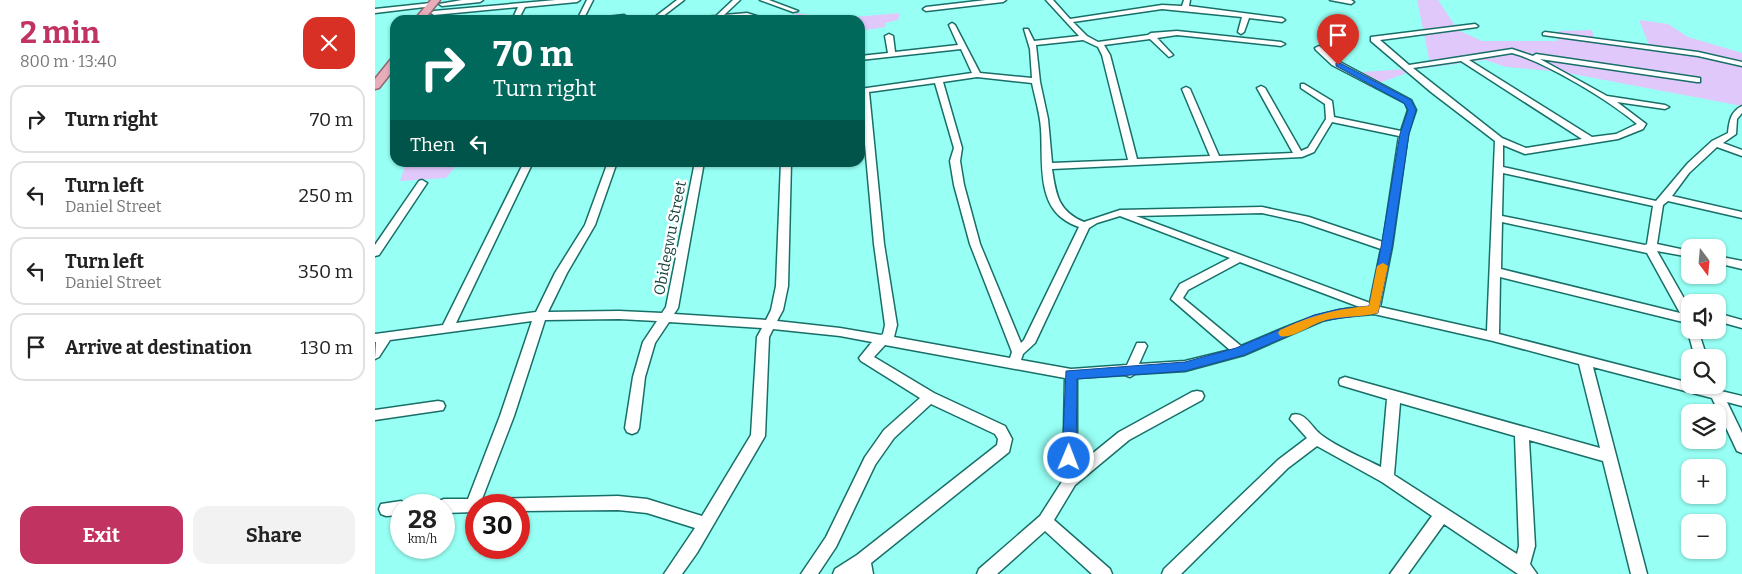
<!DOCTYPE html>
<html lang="en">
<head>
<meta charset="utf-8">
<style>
	:root { --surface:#fff; --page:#f2f2f2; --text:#222; --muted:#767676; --line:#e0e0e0; --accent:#c13360 }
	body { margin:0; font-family:Bitter,serif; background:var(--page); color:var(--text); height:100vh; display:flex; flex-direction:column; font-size:19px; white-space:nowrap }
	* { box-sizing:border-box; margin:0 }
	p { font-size:16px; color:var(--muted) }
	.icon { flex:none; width:28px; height:28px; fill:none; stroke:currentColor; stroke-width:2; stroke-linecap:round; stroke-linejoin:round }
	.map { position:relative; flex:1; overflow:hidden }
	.sheet { display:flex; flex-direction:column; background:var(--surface); width:375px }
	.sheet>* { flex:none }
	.guide { position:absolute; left:15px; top:15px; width:475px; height:152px; border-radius:15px; box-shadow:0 1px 4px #0004; background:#00695c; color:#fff; overflow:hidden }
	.needle { width:32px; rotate:164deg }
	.fabs { position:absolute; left:1306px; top:239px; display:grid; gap:10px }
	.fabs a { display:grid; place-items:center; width:45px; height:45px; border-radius:10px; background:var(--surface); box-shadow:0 1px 4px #0004; font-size:25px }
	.speed { position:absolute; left:15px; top:494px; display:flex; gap:10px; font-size:25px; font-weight:700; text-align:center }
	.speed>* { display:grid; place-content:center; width:65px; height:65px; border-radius:50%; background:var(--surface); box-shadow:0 1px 4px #0004; line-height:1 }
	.speed small { font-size:12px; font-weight:400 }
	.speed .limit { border:8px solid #d22; background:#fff; color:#111 }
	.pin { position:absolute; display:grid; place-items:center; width:42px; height:42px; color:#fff; margin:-51px -21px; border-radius:50% 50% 50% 0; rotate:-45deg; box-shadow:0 0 5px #0007 }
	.pin .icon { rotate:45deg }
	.me { position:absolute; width:55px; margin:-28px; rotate:1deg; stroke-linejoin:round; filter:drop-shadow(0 0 4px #0008) }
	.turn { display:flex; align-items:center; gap:18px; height:105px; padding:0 20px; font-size:22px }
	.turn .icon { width:65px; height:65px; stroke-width:2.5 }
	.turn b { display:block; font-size:35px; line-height:42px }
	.then { display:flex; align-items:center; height:48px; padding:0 20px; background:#0003; gap:10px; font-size:19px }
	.round { display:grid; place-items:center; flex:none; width:52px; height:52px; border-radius:15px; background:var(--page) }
	.overview { display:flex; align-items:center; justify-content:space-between; height:85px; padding:0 20px }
	h1 { font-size:30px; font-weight:700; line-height:38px; color:var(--accent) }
	.primary-button { display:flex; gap:10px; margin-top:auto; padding:10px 20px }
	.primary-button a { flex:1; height:58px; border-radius:15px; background:var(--accent); color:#fff; font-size:20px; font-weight:700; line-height:58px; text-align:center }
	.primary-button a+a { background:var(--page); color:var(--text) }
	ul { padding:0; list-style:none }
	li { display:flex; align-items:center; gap:15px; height:68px; margin:0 10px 8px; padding:0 10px; border:2px solid var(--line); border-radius:15px }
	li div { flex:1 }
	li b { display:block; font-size:19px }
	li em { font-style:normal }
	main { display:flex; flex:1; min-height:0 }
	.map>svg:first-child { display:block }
	.green { fill:#e1c8fb }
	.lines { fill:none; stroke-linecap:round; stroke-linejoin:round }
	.minor-casing { stroke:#186f68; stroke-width:3 }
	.major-casing { stroke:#946571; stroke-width:3 }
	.minor { fill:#fff; fill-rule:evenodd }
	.major { fill:#e7adba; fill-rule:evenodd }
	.route { fill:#1a73e8; stroke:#114b97 }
	.slow { fill:#f59e0b }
	.labels { text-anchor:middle; stroke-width:5; stroke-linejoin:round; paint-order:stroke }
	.street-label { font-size:15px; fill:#17443f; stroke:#fff }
</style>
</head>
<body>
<main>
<section class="sheet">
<div class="overview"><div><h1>2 min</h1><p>800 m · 13:40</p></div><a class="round" style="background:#d93025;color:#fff"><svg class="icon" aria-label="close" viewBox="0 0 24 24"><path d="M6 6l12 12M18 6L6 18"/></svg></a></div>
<ul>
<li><svg class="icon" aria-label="right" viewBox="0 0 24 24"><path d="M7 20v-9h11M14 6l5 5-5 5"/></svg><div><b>Turn right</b></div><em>70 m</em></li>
<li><svg class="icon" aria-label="left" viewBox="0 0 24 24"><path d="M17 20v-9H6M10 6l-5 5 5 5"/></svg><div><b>Turn left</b><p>Daniel Street</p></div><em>250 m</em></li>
<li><svg class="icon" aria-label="left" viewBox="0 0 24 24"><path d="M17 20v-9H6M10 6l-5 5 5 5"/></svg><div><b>Turn left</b><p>Daniel Street</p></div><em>350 m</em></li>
<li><svg class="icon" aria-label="arrive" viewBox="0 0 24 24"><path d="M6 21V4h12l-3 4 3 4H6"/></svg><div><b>Arrive at destination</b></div><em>130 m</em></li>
</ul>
<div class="primary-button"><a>Exit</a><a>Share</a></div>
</section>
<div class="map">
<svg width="1367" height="574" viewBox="0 0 1367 574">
	<rect width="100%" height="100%" fill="#97fff4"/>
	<path class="green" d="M1042,0H1063L1083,30L1107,41H1183V31L1217,30L1220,40L1262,46L1274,45L1264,20L1293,24L1313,37L1367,53V106L1187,72L1131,67L1110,60L1043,69L993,87L991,84L996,78L987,72L1030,69L1055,63Z
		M422,13L456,19L525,13L523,20L510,23V27L485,31V20H412Z
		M31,163V162L83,163L71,178L25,181Z"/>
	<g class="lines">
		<defs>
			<path id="minor" d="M87,0H108L105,2L67,6L64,4Z
				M181,0H205L202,2L150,7L143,20H137L143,7L59,15L56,13L59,11Z
				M212,0H218L208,20H202Z
				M302,0H309L283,20H276Z
				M358,0H365L349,15L372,13L394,20H383L372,17L312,20L315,18L341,16Z
				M385,0H394L423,11L418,12Z
				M611,0H631L628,2L551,11L548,9L551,7Z
				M671,0H678L695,19L787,5L807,6L809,0H815L814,6L907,18L910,20L907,22L874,18L869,32L866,34L863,32L867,17L787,9L698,22L712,36L723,42L773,35L776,33L802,31L906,42L910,44L906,46L802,35L782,38L798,55L794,57L775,39L729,45L735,55L762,159L835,156L807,89L811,87L815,89L844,156L918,153L882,88L886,86L890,88L926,151L933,148L951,119L950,104L926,88V84H929L957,101L959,117L1026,131L1033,110L1030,103L957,65L941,50L940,48L944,46L963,61L1036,100L1041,110L1033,134L1017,247L1005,307L1112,331L1120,141L1056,92L996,41V37L1100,24L1103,26L1102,27L1005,40L1034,65L1137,49L1158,56L1161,54L1325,78V82H1322L1165,59L1232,96L1290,105L1294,107L1290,109L1242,102L1271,124L1268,129L1243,139L1150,154L1128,145V167L1281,201L1313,163L1337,141L1353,133C1354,121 1356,111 1367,106V113L1362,119L1361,134L1348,143L1367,150V156L1342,147L1314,173L1297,196L1367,212V218L1293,201L1288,205L1282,244L1315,251V257L1282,251L1315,309V330H1323L1332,358H1320L1312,328L1308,322L1125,277L1124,334L1315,383V385L1331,387V385H1342V383L1346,391L1367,396V406L1352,402L1367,433V453L1362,451L1337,398L1218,367L1272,574H1256L1228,461L1154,440L1160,546L1155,564L1162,574H1143L1069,524L1033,574H1015L1057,516L1007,482L942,446L913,468L806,574H787L789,569L903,460L932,438L915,419L917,415C929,411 936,426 944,433C956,444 990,459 1006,467L1012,399L965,385L964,382L965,379L970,377L1225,448L1204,364L1118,341L999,314L964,317L947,321L869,355L810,371L760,374L755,377L750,375L702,378V466L744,432L817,392L822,391L827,392L829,396L827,400L754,440L700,485L679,520L735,569L737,574H717L670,531L622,574H602L604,569L665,516L688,480L690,378L510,345L499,357L559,393L630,426L637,439L634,452L496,563L498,574H458L460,569L482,555L622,445L623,439L620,434L556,404L519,438L500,465L461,547L443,574H426L451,537L490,457L509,430L545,398L486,361L484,358L497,342L465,336L398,329L394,337L390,436L322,553L307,574H289L320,528L272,513L243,510L144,511V505H101V512L69,513V505H62L64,501L69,499H93L125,416L157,321L15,340L4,357L0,359L1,342H0V334L68,325L149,162H158L81,323L161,312L180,273L210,225L233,162H242L220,225L192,273L173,312L244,311L287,313L291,307L320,162H329L303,308L299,314L391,320L396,310L401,286L406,162H416L413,286L408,310L402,321L465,328L506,335L508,334L510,325L499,244L485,89L597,73L586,49L485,60V56L513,53L510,36L514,34L518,36L520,52L583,45L574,25L577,23L580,25L605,73L657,78L655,49L649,29H653L659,41L704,36ZM708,40L723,47L727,55L753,160L677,163L673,119L665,82L661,45ZM1137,53C1171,62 1235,101 1262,124L1241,134L1217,137L1094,60ZM1086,61L1207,139L1151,148L1127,138L1038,68ZM602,77L657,83C660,98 665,113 666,129C668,157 662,199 687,218C692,222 698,225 704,227L649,340L646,343L605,244L589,185L585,161L587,148L568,82ZM560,83L579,148L575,161L579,185L595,244L637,352L635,358L519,337L522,325L509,244L494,92ZM957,122L1024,136L1008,242L934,217L887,207L745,210L709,222C683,211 681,195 677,169L927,157L939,152ZM1128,173L1278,206L1272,244L1270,245L1127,216ZM887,213L927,222L1006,249L995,303L761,216ZM745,216L855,258L805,284L796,299L855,350L810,361L764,364L772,346L770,343H762L752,365L696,369L646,360L648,354L660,343L714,228L722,223ZM1127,222L1272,253L1305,313L1126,269ZM865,262L982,306L985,307C942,311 905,330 866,346L808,298L813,290ZM244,319L282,321L268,342L258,377L250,428L252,432L257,434L262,432L264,428L270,377L280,343L294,322L387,328L382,337L376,435L327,516L272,499L243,496L107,499L139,416L170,320ZM1025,403L1140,436L1144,546L1142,554L1019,475Z
				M955,0H976L979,2L976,4Z
				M56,3L59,5L58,6L0,13V9Z
				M249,15L252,17L251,18L220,20L223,18Z
				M1170,32L1323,52L1367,62V66L1323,56L1168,35V33Z
				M47,180L52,183L4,255L0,256V245L44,181Z
				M1342,256L1367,261V269L1342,263Z
				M1342,313L1367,320V328L1342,321Z
				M63,401L68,402L70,406L68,410L0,420V410Z
				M26,501L32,505H26V515L11,516L6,514L4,509L6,504Z"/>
			<path id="major" d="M56,0H65L49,20H39Z
				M20,58V68L4,88L0,89V79L16,59Z"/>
		</defs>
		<use href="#minor" class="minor-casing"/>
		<use href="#major" class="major-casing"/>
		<use href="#minor" class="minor"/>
		<use href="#major" class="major"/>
	</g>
	<path class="route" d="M963,62L1036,100L1041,110L1034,134L1017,247L1003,313L947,321L869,355L810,371L702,379L701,458L699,462L694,464L689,462L687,458L691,371L810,362L861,348L939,315L964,309L994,306L1006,247L1025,134L1033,110L1029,103L961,66V63Z"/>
	<path class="slow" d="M1008,263L1013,266L1003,313C984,318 964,315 945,322C934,326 917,339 905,336L903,333L905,330C936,316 959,309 994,306L1002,266Z"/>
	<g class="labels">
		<g class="street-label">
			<text transform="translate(295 238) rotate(-79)" y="5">Obidegwu Street</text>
		</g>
	</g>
</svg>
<div class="fabs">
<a><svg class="needle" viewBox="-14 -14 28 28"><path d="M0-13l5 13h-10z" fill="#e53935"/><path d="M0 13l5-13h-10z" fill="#767676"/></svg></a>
<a><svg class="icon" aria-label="sound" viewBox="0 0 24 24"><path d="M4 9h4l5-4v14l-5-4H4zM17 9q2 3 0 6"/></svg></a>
<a><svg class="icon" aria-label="search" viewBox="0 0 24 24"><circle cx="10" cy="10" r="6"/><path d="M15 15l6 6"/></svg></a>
<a><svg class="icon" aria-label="layers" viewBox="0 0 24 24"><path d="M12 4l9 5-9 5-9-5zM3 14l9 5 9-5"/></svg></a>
<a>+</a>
<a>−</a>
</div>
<div class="speed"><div>28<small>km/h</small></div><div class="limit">30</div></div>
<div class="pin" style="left:963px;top:65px;background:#d93025"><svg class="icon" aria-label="arrive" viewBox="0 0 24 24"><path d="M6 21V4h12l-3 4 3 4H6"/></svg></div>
<svg class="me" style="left:694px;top:458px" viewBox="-20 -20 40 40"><circle r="17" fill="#1a73e8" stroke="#fff" stroke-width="3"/><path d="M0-11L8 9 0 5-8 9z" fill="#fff"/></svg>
<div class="guide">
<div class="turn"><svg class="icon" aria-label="right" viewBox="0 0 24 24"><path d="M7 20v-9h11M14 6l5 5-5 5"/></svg><div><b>70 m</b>Turn right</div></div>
<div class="then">Then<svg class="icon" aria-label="left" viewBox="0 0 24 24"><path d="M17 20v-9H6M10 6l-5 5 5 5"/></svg></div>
</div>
</div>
</main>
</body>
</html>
